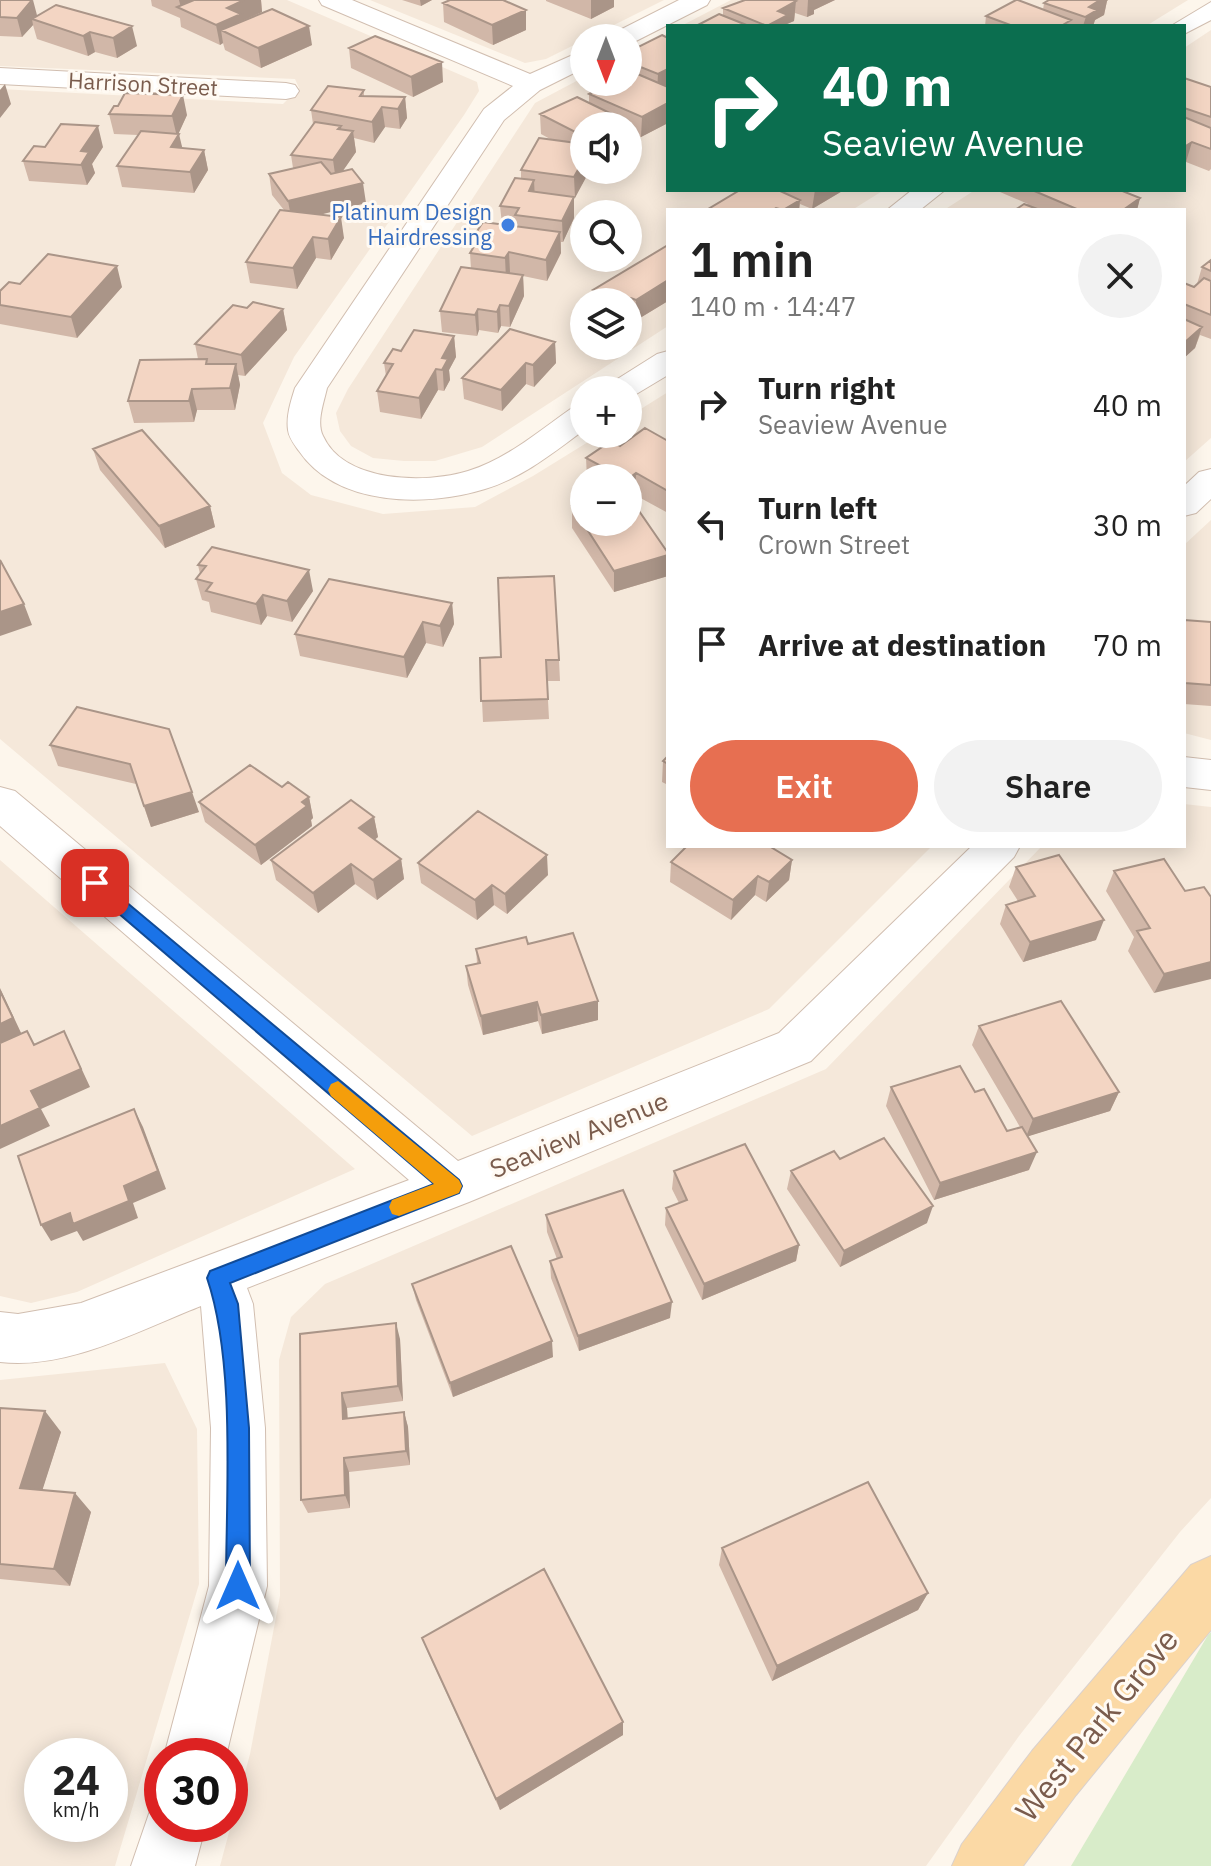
<!DOCTYPE html>
<html lang="en">
<head>
<meta charset="utf-8">
<style>
	:root { --surface:#fff; --page:#f2f2f2; --text:#222; --muted:#767676; --accent:#e76f51 }
	body { margin:0; font-family:"IBM Plex Sans",sans-serif; background:var(--page); color:var(--text); height:100vh; display:flex; flex-direction:column; font-size:30px; white-space:nowrap }
	* { box-sizing:border-box; margin:0 }
	p { font-size:26px; color:var(--muted) }
	.icon { flex:none; width:44px; height:44px; fill:none; stroke:currentColor; stroke-width:2; stroke-linecap:round; stroke-linejoin:round }
	.map { position:relative; flex:1; overflow:hidden }
	.panel { position:absolute; left:666px; top:208px; width:520px; height:640px; display:flex; flex-direction:column; background:var(--surface); border-radius:0px; box-shadow:0 4px 20px #0003 }
	.panel>* { flex:none }
	.banner { position:absolute; left:666px; top:24px; width:520px; height:168px; border-radius:0px; box-shadow:0 4px 20px #0003; background:#0b6e4f; color:#fff; overflow:hidden }
	.needle { width:52px; rotate:180deg }
	.buttons { position:absolute; left:570px; top:24px; display:grid; gap:16px }
	.buttons a { display:grid; place-items:center; width:72px; height:72px; border-radius:50%; background:var(--surface); box-shadow:0 4px 20px #0003; font-size:40px }
	.speed { position:absolute; left:24px; top:1738px; display:flex; gap:16px; font-size:40px; font-weight:700; text-align:center }
	.speed>* { display:grid; place-content:center; width:104px; height:104px; border-radius:50%; background:var(--surface); box-shadow:0 4px 20px #0003; line-height:1 }
	.speed small { font-size:20px; font-weight:400 }
	.speed .limit { border:12px solid #d22; background:#fff; color:#111 }
	.pin { position:absolute; display:grid; place-items:center; width:68px; height:68px; color:#fff; margin:-34px; border-radius:16px; box-shadow:0 4px 12px #0006 }
	.me { position:absolute; width:88px; margin:-44px; rotate:0deg; stroke-linejoin:round; filter:drop-shadow(0 0 6px #0008) }
	.turn { display:flex; align-items:center; gap:28px; height:168px; padding:0 24px; font-size:36px }
	.turn .icon { width:104px; height:104px; stroke-width:2.5 }
	.turn b { display:block; font-size:56px; line-height:68px }
	.round { display:grid; place-items:center; flex:none; width:84px; height:84px; border-radius:42px; background:var(--page) }
	.head { display:flex; align-items:center; justify-content:space-between; height:136px; padding:0 24px }
	h1 { font-size:48px; font-weight:600; line-height:60px }
	.cta { display:flex; gap:16px; margin-top:auto; padding:16px 24px }
	.cta a { flex:1; height:92px; border-radius:48px; background:var(--accent); color:#fff; font-size:32px; font-weight:600; line-height:92px; text-align:center }
	.cta a+a { background:var(--page); color:var(--text) }
	ul { padding:0; list-style:none }
	li { display:flex; align-items:center; gap:24px; height:120px; padding:0 24px }
	li div { flex:1 }
	li b { display:block; font-size:30px }
	li em { font-style:normal }
	.map>svg:first-child { display:block }
	.residential { fill:#f5e8da; fill-rule:evenodd }
	.green { fill:#d8ecc9 }
	.lines { fill:none; stroke-linecap:round; stroke-linejoin:round }
	.minor-casing { stroke:#d1beb0; stroke-width:2 }
	.major-casing { stroke:#dad1cd; stroke-width:2 }
	.minor { fill:#fff; fill-rule:evenodd }
	.major { fill:#fbd9a5; fill-rule:evenodd }
	.wall { fill:#d1b7a8 }
	.shaded-wall { fill:#aa9588 }
	.building { fill:#f3d5c3; stroke:#aa9588; stroke-width:2 }
	.route { fill:#1a73e8; stroke:#114b97; stroke-width:2 }
	.slow { fill:#f59e0b }
	.shop-dot { fill:#3f7fe0; stroke:#fffaf3; stroke-width:3 }
	.labels { text-anchor:middle; stroke-width:6; stroke-linejoin:round; paint-order:stroke }
	.far-street-label { font-size:22px; fill:#7a5c4d; stroke:#fffaf3 }
	.far-shop-label { font-size:22px; fill:#366cbe; stroke:#fffaf3; text-anchor:end }
	.street-label { font-size:26px; fill:#7a5c4d; stroke:#fffaf3 }
	.near-street-label { font-size:32px; fill:#7a5c4d; stroke:#fffaf3 }
</style>
</head>
<body>
<div class="map">
<svg width="1211" height="1866" viewBox="0 0 1211 1866">
	<rect width="100%" height="100%" fill="#fdf6ec"/>
	<path class="residential" d="M0,0H287L477,82L479,91L464,115L294,357L263,423L282,473L311,495L383,514L475,507L533,476L601,434H628V417L668,392V846H932L769,1009L472,1136L0,739V89L283,104L299,88L295,79L0,66ZM584,478H628V522H584Z
		M370,0H664L546,59L525,63Z
		M731,0H1188L1146,26H681Z
		M1211,30V438L1184,462V210H944L975,190H1184V48Z
		M668,33V190H884L852,210H668V326L482,447L435,461H404L373,458L351,446L340,431L336,413L348,389L535,103L584,77V82H628V54ZM584,126H628V170H584ZM584,214H628V258H584ZM584,302H628V346H584Z
		M1211,520V740L1184,733V545Z
		M1184,804L1211,807V1498L1180,1532L1019,1736L926,1866H220L250,1754L280,1596L279,1360L291,1317L325,1284L826,1069L1042,846H1184Z
		M0,860L355,1169L77,1292L31,1303L0,1296Z
		M165,1363L197,1429L199,1584L115,1866H0V1380ZM42,1756H110V1824H42Z"/>
	<path class="green" d="M1211,1632V1866H1071L1208,1635Z"/>
	<g class="lines">
		<defs>
			<path id="minor" d="M319,0H352L530,74L584,50V68L540,90L504,120L327,388C324,402 316,422 323,436C344,483 426,484 468,471C507,459 539,431 572,408L584,405V430C553,453 522,478 485,489C427,507 337,507 299,451C294,444 289,438 288,430C286,416 291,401 295,388L484,109L513,86L322,5Z
				M679,0H710L707,5L632,43L628,44V38H610L614,33Z
				M1211,2V20L1184,34V26H1171Z
				M0,68L286,83L295,85L299,91L295,97L286,99L0,84Z
				M912,190H945L920,210H887Z
				M668,351V375L628,399V390H607L611,383L657,354Z
				M1211,469V499L1196,513L1184,516V486L1199,472Z
				M1184,757L1211,760V790L1184,787Z
				M0,787L15,791L458,1161L779,1033L972,846H1020L1014,857L811,1061L469,1202L247,1288L253,1304L265,1428L267,1586L226,1756H164L209,1586L211,1428L201,1306C139,1330 68,1370 0,1362V1312L18,1314L81,1303L409,1180L0,826Z
				M162,1798V1824H206L195,1866H131L153,1802Z"/>
			<path id="major" d="M1211,1556V1630L1076,1795L1023,1866H952L962,1844L1032,1751L1191,1565Z"/>
		</defs>
		<use href="#minor" class="minor-casing"/>
		<use href="#major" class="major-casing"/>
		<use href="#minor" class="minor"/>
		<use href="#major" class="major"/>
	</g>
	<path class="wall" d="M0,0L38,16L137,46L117,58L95,52L88,56L37,39L33,25L22,37L0,36Z
		M151,0H261L262,12L248,19L312,45L261,68L225,50L223,43L220,45L181,27L180,18L152,6Z
		M402,0H432L421,6Z
		M546,0H614V7L591,19L546,1Z
		M745,0H835L814,10V14L807,17L795,13L794,21L787,24V26H696L723,16V8Z
		M1049,0H1108L1107,1L1104,15L1095,20L1093,26H985L986,16L1043,10L1044,3Z
		M443,3L526,10V30L493,45L444,22Z
		M662,35L668,123L641,137L628,132V126H584V170H590L574,198V218L563,242H561V253L547,281L523,276L524,296L510,327L501,326L498,333L479,330L477,336L442,332L440,311L471,269L470,253L473,248L472,239L502,224L500,206L521,178V170L550,139L541,134L540,114L589,103V94L628,82V52Z
		M349,48L443,82L413,97L351,68Z
		M1184,78L1211,87V169L1209,171L1186,162L1184,164Z
		M364,90V96L405,97L407,118L400,129L385,127L374,143L354,138L356,152L342,171L366,203L321,214L344,238L331,260L316,258L297,289L250,283L246,262L284,210L272,195L269,174L293,168L291,155L313,124L311,110Z
		M109,114L187,115L178,134L182,148L204,150L208,170L194,193L122,187L117,166L138,135L114,134Z
		M45,147H103L92,164L95,173L87,185L29,181L23,161Z
		M740,190H844L812,209L800,204L799,210H710V208Z
		M1000,190H1120L1140,198L1137,210H1015L1028,204L1000,192Z
		M668,245V301L635,321L631,319L628,302H593V290Z
		M1211,260V339L1200,335L1195,348L1184,358V283L1194,287L1197,284L1202,267Z
		M20,284L122,287L77,338L0,324V291Z
		M247,308L283,309L287,330L245,376L238,375L240,385L235,410H197L194,422L134,423L128,401L198,359L195,344Z
		M454,336L456,357L449,370L450,380L444,391L438,390L421,419L380,412L377,391L386,376L384,363L401,351Z
		M555,342L556,363L534,387L526,384L502,411L464,399L462,378Z
		M668,441V513L635,495L630,498L668,553V576L614,592L572,528V506L628,522V478H587L586,458L620,446Z
		M93,449L210,506L215,527L165,548L100,470Z
		M198,565L313,591L292,622L267,616L261,625L211,612L209,602L202,600L196,579L200,574Z
		M452,603L454,624L443,647L426,643L407,678L300,656L295,634Z
		M1184,620L1211,622V706L1184,704Z
		M480,658L559,660L560,681H547L549,719L483,722Z
		M77,707L199,812L151,827L136,784L58,766L50,745Z
		M668,756V785L662,782L663,761Z
		M282,787L309,797L313,818L311,820L312,826L261,865L205,822L199,802Z
		M374,817L378,837L374,840L401,859L404,879L377,900L355,884L318,913L276,880L271,860Z
		M792,860L789,880L766,902L755,895L731,920L670,882L671,862Z
		M418,863L548,875L507,914L494,905L477,920L421,883Z
		M1016,867L1096,940L1023,962L1000,924L1006,905L1018,901L1009,887Z
		M1114,871L1185,891L1211,897L1154,993L1128,951L1134,937L1106,891Z
		M528,944L598,1020L542,1034L538,1021L483,1035L468,985L466,966L477,963L476,949Z
		M979,1026L1119,1092L1110,1111L1028,1136L1029,1170L934,1200L886,1106L891,1087L975,1092L1007,1131L1020,1127L972,1045Z
		M840,1159L927,1223L840,1267L787,1189L791,1171Z
		M674,1171L799,1245L796,1261L702,1300L665,1225L666,1208L679,1203L672,1189Z
		M546,1215L670,1318L579,1351L551,1278L550,1261L557,1259L547,1232Z
		M412,1284L553,1357L453,1397L416,1300Z
		M300,1334L400,1339L403,1401L347,1408L348,1419L404,1412L408,1427L410,1465L349,1472L350,1508L308,1513L301,1500Z
		M0,1408L61,1432L42,1490L91,1512L70,1586L0,1579Z
		M722,1548L928,1593L918,1610L772,1681L719,1565Z
		M422,1638L623,1735L500,1810L428,1653Z"/>
	<path class="shaded-wall" d="M33,0L38,19H32L33,25L22,37L17,18Z
		M179,0H229L181,8Z
		M244,0H261L262,12L221,30L223,43L220,45L216,25L227,8Z
		M420,0H432L421,6Z
		M591,0H614V7L591,19Z
		M808,0H835L814,10V14L807,17Z
		M1098,0H1108L1107,1L1104,15L1095,20L1093,26H1083L1089,7Z
		M796,1L794,21L787,24V26H767L778,11Z
		M526,10V30L493,45L492,25Z
		M132,26L137,46L117,58L113,38Z
		M309,26L312,45L261,68L258,48Z
		M90,32L95,52L88,56L83,36Z
		M442,62L443,82L413,97L411,77Z
		M668,69V88L657,94L658,74Z
		M5,84L11,104L0,118V90Z
		M183,95L187,115L177,137L172,116Z
		M405,97L407,118L400,129L398,109Z
		M668,103V123L641,137L642,117Z
		M382,107L385,127L374,143L372,122Z
		M620,118V126H603Z
		M98,126L103,147L92,164L95,173L87,185L81,165V151Z
		M341,126L343,146L353,131L356,152L336,181L333,160L338,129Z
		M179,134L184,155L171,147Z
		M1192,142L1186,162L1184,164V147Z
		M204,150L208,170L194,193L190,172Z
		M584,159V170H590L575,198L574,177Z
		M534,180L535,201L529,191Z
		M363,183L366,203L292,222L288,201Z
		M815,190H844L812,209Z
		M574,197V218L563,242L562,221Z
		M1140,198L1137,210H1123Z
		M800,200L799,210H783Z
		M341,217L344,238L331,260L328,239Z
		M560,232L561,253L547,281L546,260Z
		M313,237L316,258L297,289L293,268Z
		M509,252L510,272L506,279L505,258Z
		M117,266L122,287L77,338L71,317Z
		M523,275L524,296L510,327L509,306Z
		M668,280V301L635,321L636,300Z
		M631,298V319L628,321V302H625Z
		M500,305L501,326L498,333L497,312Z
		M283,309L287,330L245,376L241,355Z
		M478,309L479,330L477,336L475,315Z
		M1202,327L1195,348L1184,358V343Z
		M454,336L456,357L449,370L450,380L444,391L442,358Z
		M555,342L556,363L534,387L533,365Z
		M526,363V384L502,411L501,390Z
		M236,364L240,385L235,410L230,388Z
		M436,369L438,390L421,419L419,398Z
		M192,389L197,410L194,422L189,401Z
		M636,473L635,495L628,500V479Z
		M210,506L215,527L165,548L159,526Z
		M668,555V576L614,592V571Z
		M309,570L313,591L292,622L287,601Z
		M263,595L267,616L261,625L256,604Z
		M452,603L454,624L443,647L440,626Z
		M24,604L32,625L0,636V612Z
		M423,622L426,643L407,678L404,657Z
		M192,792L199,812L151,827L144,806Z
		M309,797L313,818L311,820L312,826L261,865L255,845Z
		M374,817L378,837L363,849L359,828Z
		M547,855L548,875L507,914L505,894Z
		M401,859L404,879L377,900L373,880Z
		M792,860L789,880L766,902L769,882Z
		M351,864L355,884L318,913L313,893Z
		M758,876L755,895L731,920L733,900Z
		M492,885L494,905L477,920L475,900Z
		M1104,920L1096,940L1023,962L1030,942Z
		M1211,962V979L1154,993L1164,974Z
		M0,988L23,1037L0,1048Z
		M598,1001V1020L542,1034L541,1015Z
		M537,1002L538,1021L483,1035L481,1016Z
		M64,1031L90,1087L41,1109L50,1126L0,1149V1126L31,1091Z
		M1119,1092L1110,1111L1026,1137L1033,1119Z
		M134,1109L143,1127L166,1189L133,1203L138,1218L83,1241L77,1231L51,1241L41,1225L124,1186Z
		M1037,1152L1029,1170L934,1200L940,1183Z
		M933,1206L927,1223L840,1267L844,1251Z
		M799,1245L796,1261L702,1300L704,1284Z
		M672,1302L670,1318L579,1351L578,1336Z
		M396,1323L400,1339L403,1401L398,1386Z
		M552,1341L553,1357L453,1397L450,1383Z
		M342,1393L347,1408L348,1434L343,1419Z
		M45,1411L61,1432L37,1507L20,1488Z
		M404,1412L408,1427L410,1465L406,1451Z
		M344,1458L349,1472L350,1508L345,1495Z
		M75,1493L91,1512L70,1586L54,1569Z
		M928,1593L918,1610L772,1681L777,1666Z
		M623,1722V1735L500,1810L496,1799Z"/>
	<path class="building" d="M0,0H32L17,18L0,17Z
		M194,0H244L227,8L241,14L216,25L177,7Z
		M450,0H503L526,10L492,25L443,3Z
		M745,0H793L796,1L778,11L788,15L767,26L723,8Z
		M1016,0H1018L1071,20L1061,26H1013L986,16Z
		M1049,0H1100L1089,7L1097,10L1085,17L1044,3Z
		M56,5L132,26L113,38L90,32L83,36L32,19Z
		M272,9L309,26L258,48L221,30Z
		M719,14L749,26H696Z
		M662,35L668,38V69L658,74L628,62V52Z
		M375,36L442,62L411,77L349,48Z
		M628,70L668,87V103L642,117L589,94L612,82H628Z
		M1184,78L1211,87V117L1184,108Z
		M328,86L364,90L360,96L405,97L398,109L382,107L372,122L311,110Z
		M125,93L183,95L172,116L109,114L114,106H118Z
		M577,97L620,118L603,126H584L583,136L540,114Z
		M1184,117L1211,128V149L1192,142L1184,147Z
		M315,122L341,126L338,129L353,131L333,160L291,155Z
		M61,124L98,126L81,151L89,152L81,165L23,161L34,146L45,147Z
		M141,131L179,134L171,147L204,150L190,172L117,166Z
		M539,138L584,144V159L574,177L521,170Z
		M321,162L331,174L352,169L363,183L288,201L269,174Z
		M515,178L534,180L529,191L574,197L562,221L515,215L519,208L500,206Z
		M740,190H778L800,200L783,210L776,208L773,210H714L710,208Z
		M1032,190H1120L1140,198L1123,210H1079Z
		M1024,204L1040,210H1015Z
		M280,210L341,217L328,239L313,237L293,268L246,262Z
		M483,222L560,232L546,260L509,252L505,258L470,253L478,240L472,239Z
		M668,245V280L636,300L631,298L625,302H616L593,290Z
		M48,254L117,266L71,317L0,305V291L9,282L20,284Z
		M1211,260V271L1202,267Z
		M461,267L523,275L509,306L500,305L497,312L478,309L475,315L440,311Z
		M1204,278L1211,281V315L1184,304V283L1194,287Z
		M253,302L283,309L241,355L195,344L233,305L247,308Z
		M1184,319L1202,327L1184,343Z
		M510,329L555,342L533,365L526,363L501,390L462,378Z
		M414,330L454,336L442,358L448,359L442,370L436,369L419,398L377,391L393,364L384,363L393,349L401,351Z
		M207,359L206,364H236L230,388L192,389L189,401H128L140,360Z
		M645,428L668,441V491L636,473L628,479V478H623L586,458L611,441L620,446Z
		M142,430L210,506L159,526L93,449Z
		M628,495L668,553V555L614,571L572,506L584,503V522H628Z
		M212,547L309,570L287,601L263,595L256,604L206,591L212,583L196,579L206,566L198,565Z
		M0,560L24,604L0,612Z
		M554,576L559,660H546L548,699L481,701L480,658L501,657L498,578Z
		M329,579L452,603L440,626L423,622L404,657L295,634Z
		M1184,620L1211,622V685L1185,683Z
		M77,707L169,729L192,792L144,806L130,764L50,745Z
		M668,756V764L663,761Z
		M250,765L282,787L288,782L309,797L302,802L307,806L255,845L199,802Z
		M351,800L374,817L359,828L401,859L373,880L351,864L313,893L271,860Z
		M478,811L547,855L505,894L492,885L475,900L418,863Z
		M687,846H769L792,860L769,882L758,876L733,900L671,862Z
		M1059,855L1104,920L1030,942L1006,905L1035,896L1016,867Z
		M1164,859L1185,891L1204,887L1211,897V962L1164,974L1137,931L1150,928L1114,871Z
		M573,933L598,1001L541,1015L537,1002L481,1016L466,966L480,963L476,949L526,937L528,944Z
		M0,991L13,1018L0,1024Z
		M1061,1001L1119,1092L1033,1119L979,1026Z
		M27,1031L34,1045L64,1031L81,1069L31,1091L40,1108L0,1126V1043Z
		M960,1066L975,1092L984,1089L1007,1131L1022,1127L1037,1152L940,1183L891,1087Z
		M134,1109L158,1171L124,1186L129,1201L73,1224L70,1213L41,1225L18,1156Z
		M884,1138L933,1206L844,1251L791,1171L834,1151L840,1159Z
		M745,1144L799,1245L704,1284L666,1208L687,1200L674,1171Z
		M623,1190L672,1302L578,1336L550,1261L562,1257L546,1215Z
		M511,1246L552,1341L450,1383L412,1284Z
		M396,1323L398,1386L342,1393L343,1419L404,1412L406,1451L344,1458L345,1495L301,1500L300,1334Z
		M0,1408L45,1411L20,1488L75,1493L54,1569L0,1564Z
		M868,1482L928,1593L777,1666L722,1548Z
		M544,1569L623,1722L496,1799L422,1638Z"/>
	<path class="route" d="M95,876L459,1180L462,1186L459,1193L230,1283L238,1304L249,1428L250,1586L246,1594L238,1598L229,1594L226,1586C226,1495 236,1363 207,1278L210,1271L434,1184L89,888L86,883Z"/>
	<path class="slow" d="M338,1081L459,1180L462,1186L459,1193L399,1216L392,1214L389,1207L392,1200L434,1184L331,1096L328,1090L331,1084Z"/>
	<circle class="shop-dot" cx="508" cy="225" r="8"/>
	<g class="labels">
		<g class="far-street-label">
			<text transform="translate(143 84) rotate(3)" y="8">Harrison Street</text>
		</g>
		<g class="far-shop-label">
			<text x="492" y="220">Platinum Design<tspan x="492" dy="25">Hairdressing</tspan></text>
		</g>
		<g class="street-label">
			<text transform="translate(579 1135) rotate(-22)" y="9">Seaview Avenue</text>
		</g>
		<g class="near-street-label">
			<text transform="translate(1097 1725) rotate(-51)" y="11">West Park Grove</text>
		</g>
	</g>
</svg>
<div class="buttons">
<a><svg class="needle" viewBox="-14 -14 28 28"><path d="M0-13l5 13h-10z" fill="#e53935"/><path d="M0 13l5-13h-10z" fill="#767676"/></svg></a>
<a><svg class="icon" aria-label="sound" viewBox="0 0 24 24"><path d="M4 9h4l5-4v14l-5-4H4zM17 9q2 3 0 6"/></svg></a>
<a><svg class="icon" aria-label="search" viewBox="0 0 24 24"><circle cx="10" cy="10" r="6"/><path d="M15 15l6 6"/></svg></a>
<a><svg class="icon" aria-label="layers" viewBox="0 0 24 24"><path d="M12 4l9 5-9 5-9-5zM3 14l9 5 9-5"/></svg></a>
<a>+</a>
<a>−</a>
</div>
<div class="speed"><div>24<small>km/h</small></div><div class="limit">30</div></div>
<div class="pin" style="left:95px;top:883px;background:#d93025"><svg class="icon" aria-label="arrive" viewBox="0 0 24 24"><path d="M6 21V4h12l-3 4 3 4H6"/></svg></div>
<svg class="me" style="left:238px;top:1586px" viewBox="-20 -20 40 40"><path d="M0-17L14 15 0 8-14 15z" fill="#1a73e8" stroke="#fff" stroke-width="4"/></svg>
<div class="banner">
<div class="turn"><svg class="icon" aria-label="right" viewBox="0 0 24 24"><path d="M7 20v-9h11M14 6l5 5-5 5"/></svg><div><b>40 m</b>Seaview Avenue</div></div>
</div>
<section class="panel">
<div class="head"><div><h1>1 min</h1><p>140 m · 14:47</p></div><a class="round"><svg class="icon" aria-label="close" viewBox="0 0 24 24"><path d="M6 6l12 12M18 6L6 18"/></svg></a></div>
<ul>
<li><svg class="icon" aria-label="right" viewBox="0 0 24 24"><path d="M7 20v-9h11M14 6l5 5-5 5"/></svg><div><b>Turn right</b><p>Seaview Avenue</p></div><em>40 m</em></li>
<li><svg class="icon" aria-label="left" viewBox="0 0 24 24"><path d="M17 20v-9H6M10 6l-5 5 5 5"/></svg><div><b>Turn left</b><p>Crown Street</p></div><em>30 m</em></li>
<li><svg class="icon" aria-label="arrive" viewBox="0 0 24 24"><path d="M6 21V4h12l-3 4 3 4H6"/></svg><div><b>Arrive at destination</b></div><em>70 m</em></li>
</ul>
<div class="cta"><a>Exit</a><a>Share</a></div>
</section>
</div>
</body>
</html>
